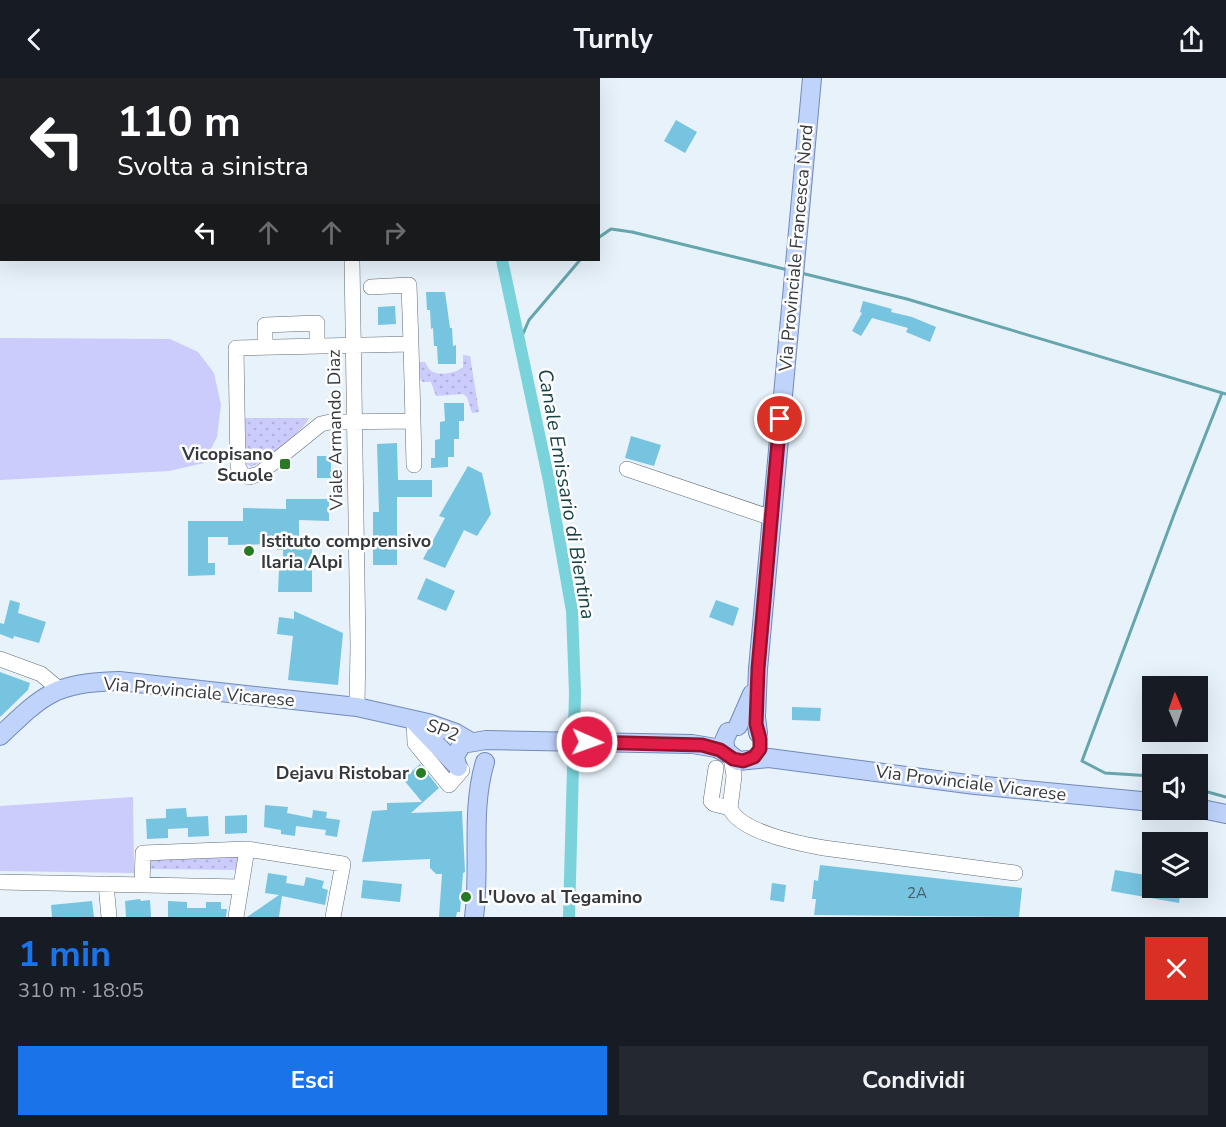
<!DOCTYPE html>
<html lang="it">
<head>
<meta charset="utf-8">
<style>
	:root { --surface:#171b24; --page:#242831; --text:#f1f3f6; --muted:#9ea1a6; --accent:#1a73e8 }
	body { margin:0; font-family:"Nunito Sans",sans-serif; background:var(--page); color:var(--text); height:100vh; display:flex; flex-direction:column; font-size:22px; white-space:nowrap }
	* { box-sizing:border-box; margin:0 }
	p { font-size:20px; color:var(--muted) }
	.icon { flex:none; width:33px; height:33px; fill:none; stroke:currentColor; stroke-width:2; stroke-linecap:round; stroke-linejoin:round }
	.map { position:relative; height:839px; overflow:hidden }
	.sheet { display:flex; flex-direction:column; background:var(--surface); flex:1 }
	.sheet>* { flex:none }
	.guide { position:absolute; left:0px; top:0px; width:600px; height:183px; box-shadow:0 6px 24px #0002; background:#202124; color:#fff; overflow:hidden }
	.needle { width:39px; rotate:358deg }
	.tools { position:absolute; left:1142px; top:598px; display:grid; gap:12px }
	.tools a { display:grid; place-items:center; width:66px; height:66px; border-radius:0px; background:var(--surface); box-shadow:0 6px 24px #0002; font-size:30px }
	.pin { position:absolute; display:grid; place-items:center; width:51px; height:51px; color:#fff; margin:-26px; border:3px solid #fff; border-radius:50%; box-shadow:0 2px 6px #0007 }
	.me { position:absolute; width:66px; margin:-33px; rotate:92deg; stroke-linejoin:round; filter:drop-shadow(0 0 4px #0008) }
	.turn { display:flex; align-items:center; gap:21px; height:126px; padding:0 18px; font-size:27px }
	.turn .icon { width:78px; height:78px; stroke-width:2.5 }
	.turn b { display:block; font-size:42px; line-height:51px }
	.lanes { display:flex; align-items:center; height:57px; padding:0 18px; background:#0003; justify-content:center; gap:30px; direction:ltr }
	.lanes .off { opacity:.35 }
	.round { display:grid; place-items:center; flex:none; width:63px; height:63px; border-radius:0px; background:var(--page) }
	.summary { display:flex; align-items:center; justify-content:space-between; height:102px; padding:0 18px }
	h1 { font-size:36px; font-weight:700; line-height:45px; color:var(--accent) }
	.action { display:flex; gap:12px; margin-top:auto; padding:12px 18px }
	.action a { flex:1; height:69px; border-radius:0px; background:var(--accent); color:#fff; font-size:24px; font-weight:700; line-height:69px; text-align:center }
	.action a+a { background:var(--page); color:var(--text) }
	header { display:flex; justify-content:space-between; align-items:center; height:78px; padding:0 18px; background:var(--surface); font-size:27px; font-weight:700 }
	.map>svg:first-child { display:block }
	.grass { fill:url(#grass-dots) }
	.park { fill:#cbcbfc }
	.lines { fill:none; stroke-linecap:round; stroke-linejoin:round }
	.stream { stroke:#65a5ac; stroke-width:3 }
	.canal { stroke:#7ad3db; stroke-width:12 }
	.building { fill:#77c4e1 }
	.minor-casing { stroke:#636c74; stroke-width:16 }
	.major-casing { stroke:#738ab7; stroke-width:20 }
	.minor { stroke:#fff; stroke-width:15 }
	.major { stroke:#bfd3fb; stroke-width:18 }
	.route-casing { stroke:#92132f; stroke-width:15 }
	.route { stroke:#e11d48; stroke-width:10 }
	.poi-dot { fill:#297a25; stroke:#fefefe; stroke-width:2 }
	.labels { text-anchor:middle; stroke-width:5; stroke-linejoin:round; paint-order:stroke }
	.number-label { font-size:15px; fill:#465c66 }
	.street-label { font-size:18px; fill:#35393d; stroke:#fefefe }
	.poi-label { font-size:18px; font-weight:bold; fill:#35393d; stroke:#fefefe; text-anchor:end }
	.water-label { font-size:20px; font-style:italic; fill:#194347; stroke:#fefefe }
</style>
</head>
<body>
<header><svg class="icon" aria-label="back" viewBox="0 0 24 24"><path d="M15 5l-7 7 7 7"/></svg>Turnly<svg class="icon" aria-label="share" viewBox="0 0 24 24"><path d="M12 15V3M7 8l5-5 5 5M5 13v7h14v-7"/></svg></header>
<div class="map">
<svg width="1226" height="839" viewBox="0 0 1226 839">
	<defs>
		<pattern id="grass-dots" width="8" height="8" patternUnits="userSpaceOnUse" patternTransform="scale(1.5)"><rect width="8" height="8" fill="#cbcbfc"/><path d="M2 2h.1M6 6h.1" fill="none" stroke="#afafd9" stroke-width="1.8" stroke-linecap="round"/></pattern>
	</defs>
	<rect width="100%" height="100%" fill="#e7f2fb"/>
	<path class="grass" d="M463,277L470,278L479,334L472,335L467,319L463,316L436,318L431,304H423L420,301L419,284H425C427,287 428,290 430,292C437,299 457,295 463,289Z
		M245,340H309C304,353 264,383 251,389L246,386Z
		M240,775L238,792L150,791L151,780Z"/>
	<path class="park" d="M0,260L170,261L198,274L214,295L221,327L217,359L204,385L169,393L0,402Z
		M133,719L134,795L0,793V728Z"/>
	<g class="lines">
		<path class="stream" d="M598,160L611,151L632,154L788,192
			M801,195L907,221L1226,316
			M519,265L529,242L580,182
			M1152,698L1105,695L1082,683L1175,434L1222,315
			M1197,711L1226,719"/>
		<path class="canal" d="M476,0V2
			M502,182L549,403L572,533L575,615L569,839"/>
	</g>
	<path class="building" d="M676,42L697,54L685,75L664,63Z
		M426,214H445L450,250H452L453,268L456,267V286H438L437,268H434L433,250L431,251L430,232H427Z
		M863,223L892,231L891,234L912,239L936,249L930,264L906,254L908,250L872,240L861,258L852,253L862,235L860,234Z
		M395,228L396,246L378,247V229Z
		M444,325H464V343H459V361H454V379H448V389L431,390V380H435V362L440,361V344L445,343Z
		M631,358L661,367L654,388L625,380Z
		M397,365L398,402H432V419H397V487H373V434H379L377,366Z
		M317,378H331V400H317Z
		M468,388L482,395L491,436L477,458L464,452L445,490L423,481L445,440L439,438Z
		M286,421H329V443L299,442V460H312V514H278L279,492H283V472H277V466L228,467V459H208V485H215V497L188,498V443H243V430L286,431Z
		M426,500L455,513L446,533L417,521Z
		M10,522L20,525L18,535L46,544L39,565L14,558L13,561L0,556V545L4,546Z
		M716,522L739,530L733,548L709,539Z
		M294,533L343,555L338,607L288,602L293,558L277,556L279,539L294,541Z
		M0,594L30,605L28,612L0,639Z
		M792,629L821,630L820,643L792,642Z
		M420,686L439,710L411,735L462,733L465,794L463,795L460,834H457L456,839H439L442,796H436L430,790V781L362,784L372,733L387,732V725L422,724L403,701Z
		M265,727L288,729L287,735L312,740L313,732L327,734L326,740L340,742L337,759L325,757L326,752L296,748L295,758L281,756V752L264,749Z
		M186,730L187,739L208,738L209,758L188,759V750L168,751V760L147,761L146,741L166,740V731Z
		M247,737V755L225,756V738Z
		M820,787L1022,810L1019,839L814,837L816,821H812L814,802L818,803Z
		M1115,792L1152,798V810H1181L1179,825L1111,813Z
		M268,795L287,798L286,805L304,808L306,799L324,803L322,810L328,812L325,827L282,818L279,839H247L279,817L265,815Z
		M363,802L402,806L400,824L361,820Z
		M772,805L786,807L784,824L770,822Z
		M140,821L141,823L150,822L151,839H126L125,823Z
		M92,823L94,839H52L51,827Z
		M168,823L187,824V830H206V824H221V831H227L226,839H168Z"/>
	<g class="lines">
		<defs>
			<path id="minor" d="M223,0L226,2
				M275,0V2
				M350,0V2
				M352,182L358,568L357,629
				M371,209L409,207L411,266
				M411,266L413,343L330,344L321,346L259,396L249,399L242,396L238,388L236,270Z
				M265,269V247L317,245V268
				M413,343L414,387
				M627,391L772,440
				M0,581L41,596L59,611
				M414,643L415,665L449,707L462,692
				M731,679L734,698L730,730C739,754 801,766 824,770L1015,795
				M716,690L711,723L714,726L730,730
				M0,804L241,809
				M106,806L109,839
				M142,807L143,775L247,771L343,786L333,839
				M236,839L247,771"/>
			<path id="major" d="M414,643L458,689
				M738,648L752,616
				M728,654L724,663L726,673L738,683L769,680L975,707L1152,724
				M758,655L756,639L758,591L812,0
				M0,658C45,615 55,605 119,603L357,629L428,645L456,655L471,664
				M457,688L455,678L462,666L486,662L692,666L716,670L728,676
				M1197,730L1226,736
				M474,839C481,788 470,734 485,684"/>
		</defs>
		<use href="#minor" class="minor-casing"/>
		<use href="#major" class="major-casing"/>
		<use href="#minor" class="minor"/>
		<use href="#major" class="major"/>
	</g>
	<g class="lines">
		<defs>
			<path id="route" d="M587,664L702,667L720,672L733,681L743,683L754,679L760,671V661L756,646L758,591L780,341"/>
		</defs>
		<use href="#route" class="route-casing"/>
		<use href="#route" class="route"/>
	</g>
	<g class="poi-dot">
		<rect x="279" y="380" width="12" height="12" rx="3"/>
		<circle cx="249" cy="473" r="6"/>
		<circle cx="421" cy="695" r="6"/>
		<circle cx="466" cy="819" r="6"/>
	</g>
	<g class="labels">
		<g class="number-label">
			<text x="917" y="820">2A</text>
		</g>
		<g class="street-label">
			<text transform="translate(796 170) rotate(-85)" y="6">Via Provinciale Francesca Nord</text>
			<text transform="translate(335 352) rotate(-91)" y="6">Viale Armando Diaz</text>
			<text transform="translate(199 614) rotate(5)" y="6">Via Provinciale Vicarese</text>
			<text transform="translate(443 652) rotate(21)" y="6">SP2</text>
			<text transform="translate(971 705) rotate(7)" y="6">Via Provinciale Vicarese</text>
		</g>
		<g class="poi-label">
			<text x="273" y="382">Vicopisano<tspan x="273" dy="21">Scuole</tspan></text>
			<text x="261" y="469" text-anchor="start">Istituto comprensivo<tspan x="261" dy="21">Ilaria Alpi</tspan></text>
			<text x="409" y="701">Dejavu Ristobar</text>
			<text x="478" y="825" text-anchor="start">L'Uovo al Tegamino</text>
		</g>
		<g class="water-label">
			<text transform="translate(567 416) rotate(80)" y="7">Canale Emissario di Bientina</text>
		</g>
	</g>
</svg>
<div class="tools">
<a><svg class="needle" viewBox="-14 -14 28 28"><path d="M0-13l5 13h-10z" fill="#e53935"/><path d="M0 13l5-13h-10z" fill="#9ea1a6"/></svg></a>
<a><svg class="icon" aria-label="sound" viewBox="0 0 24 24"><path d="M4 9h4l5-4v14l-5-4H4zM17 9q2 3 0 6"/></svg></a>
<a><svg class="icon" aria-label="layers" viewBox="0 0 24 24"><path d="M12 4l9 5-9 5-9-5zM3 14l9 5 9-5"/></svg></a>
</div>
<div class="pin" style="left:780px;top:341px;background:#d93025"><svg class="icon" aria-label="arrive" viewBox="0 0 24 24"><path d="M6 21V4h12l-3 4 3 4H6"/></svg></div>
<svg class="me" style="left:587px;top:664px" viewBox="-20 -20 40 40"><circle r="17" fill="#e11d48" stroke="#fff" stroke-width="3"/><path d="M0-11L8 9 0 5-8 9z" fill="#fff"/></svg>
<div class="guide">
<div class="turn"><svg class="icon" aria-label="left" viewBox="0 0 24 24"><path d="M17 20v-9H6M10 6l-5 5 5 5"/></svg><div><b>110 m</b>Svolta a sinistra</div></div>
<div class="lanes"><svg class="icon" aria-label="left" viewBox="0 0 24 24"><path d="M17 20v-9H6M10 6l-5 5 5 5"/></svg><svg class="icon off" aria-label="ahead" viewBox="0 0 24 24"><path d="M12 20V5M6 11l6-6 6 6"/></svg><svg class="icon off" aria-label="ahead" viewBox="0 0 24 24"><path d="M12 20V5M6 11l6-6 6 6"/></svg><svg class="icon off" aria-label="right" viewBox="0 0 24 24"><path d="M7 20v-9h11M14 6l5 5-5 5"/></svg></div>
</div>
</div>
<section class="sheet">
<div class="summary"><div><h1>1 min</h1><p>310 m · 18:05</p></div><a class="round" style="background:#d93025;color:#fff"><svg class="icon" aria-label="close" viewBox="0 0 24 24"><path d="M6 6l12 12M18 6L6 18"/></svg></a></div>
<div class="action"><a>Esci</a><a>Condividi</a></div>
</section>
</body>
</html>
